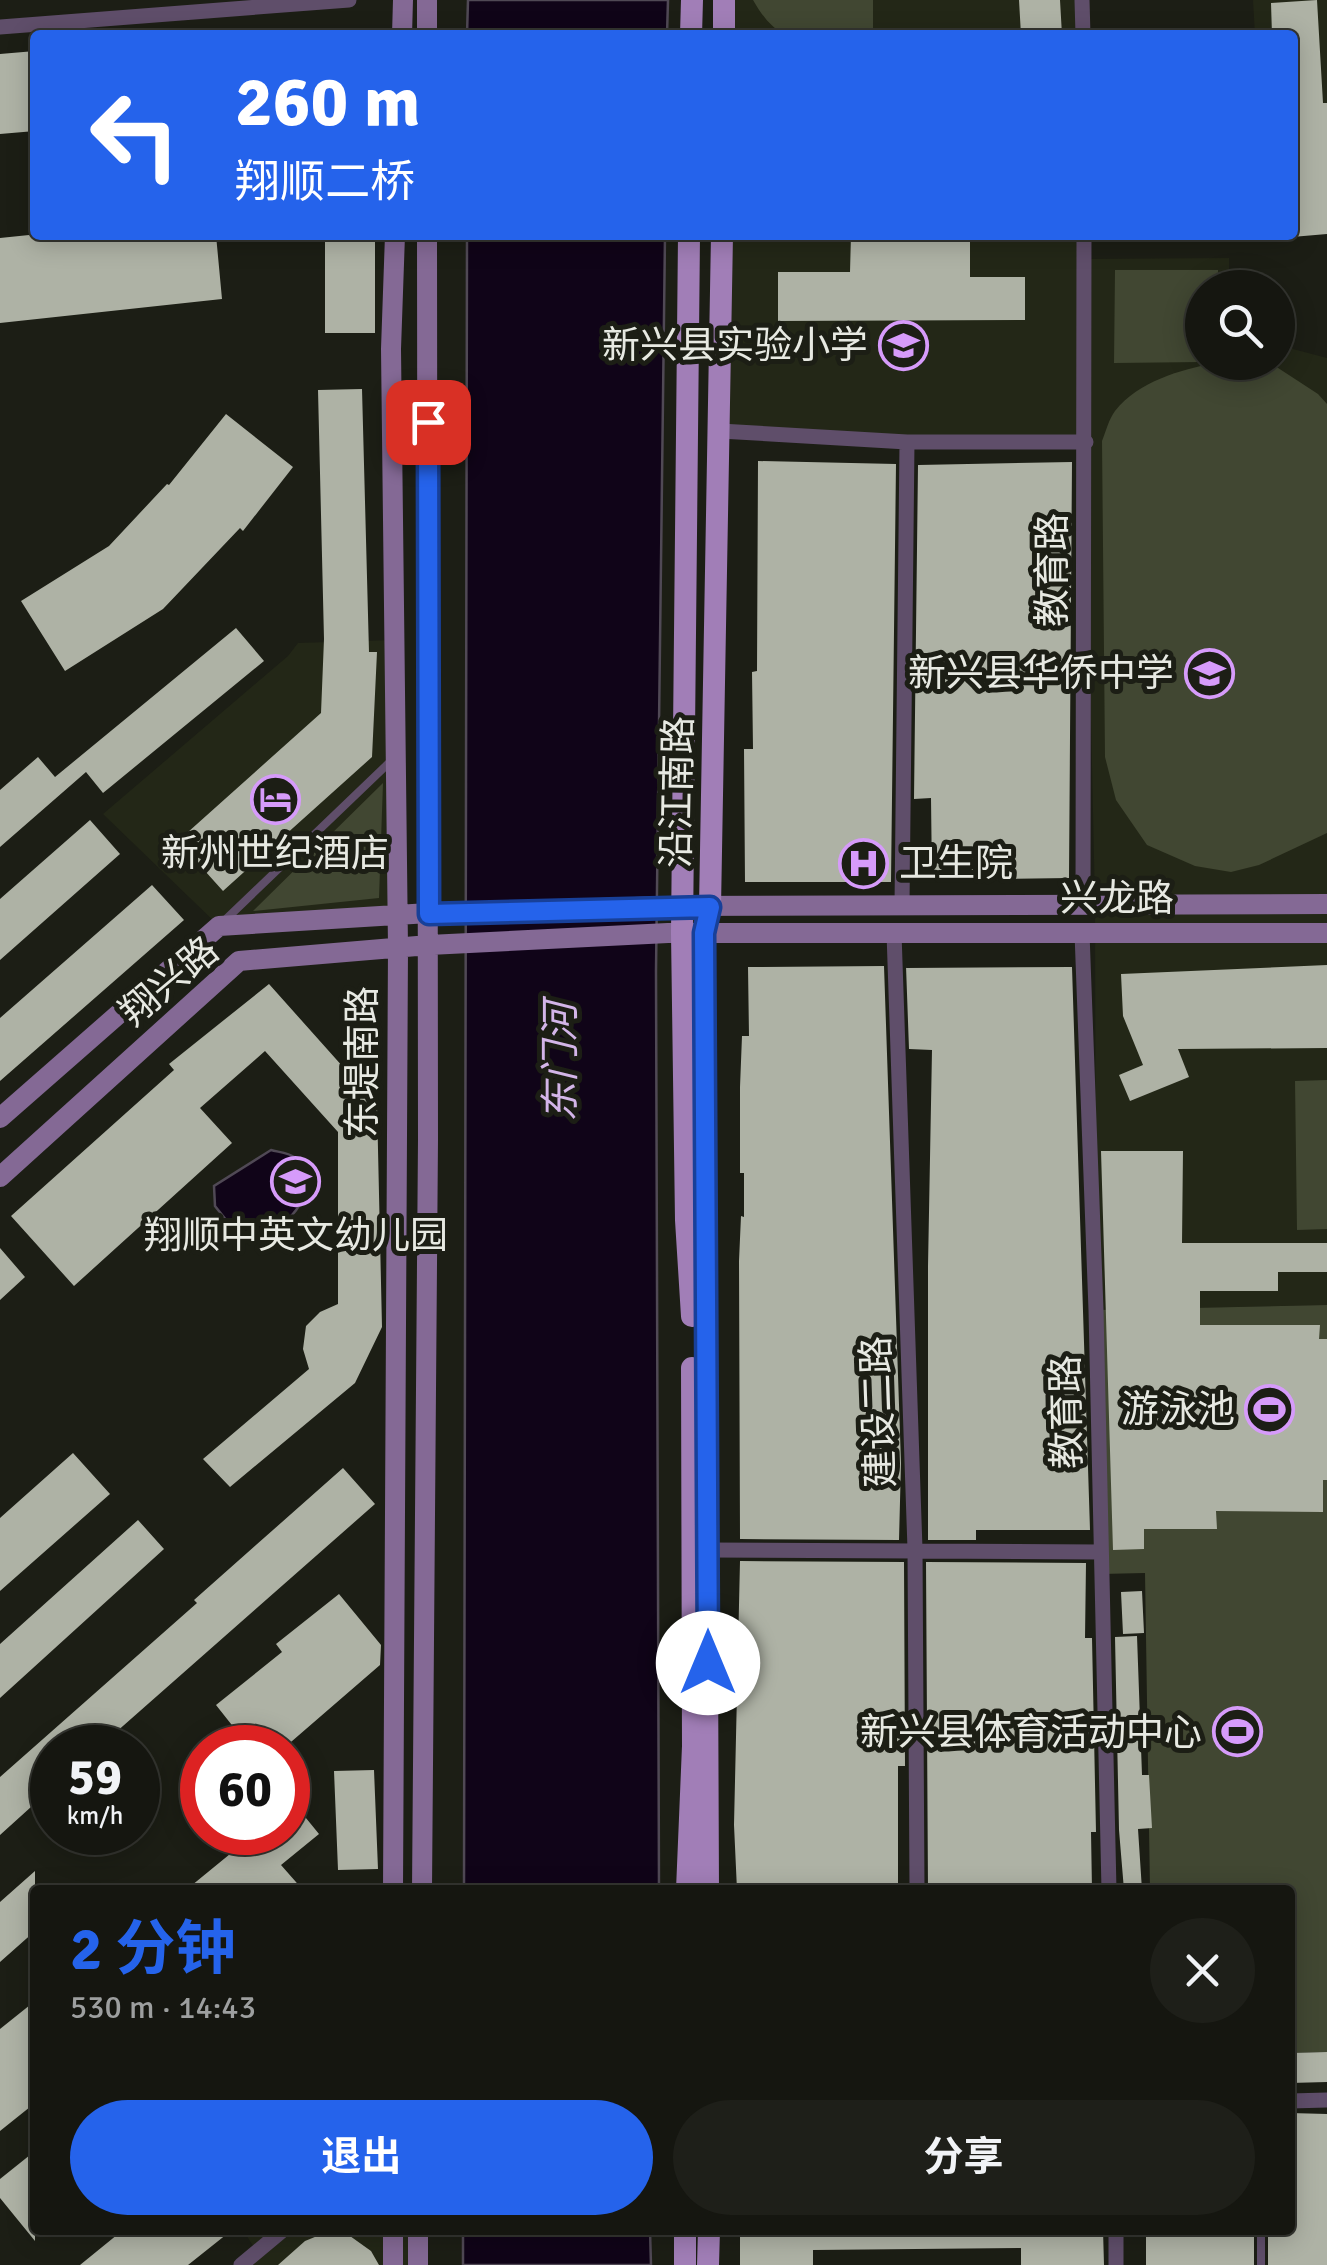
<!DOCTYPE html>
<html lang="zh">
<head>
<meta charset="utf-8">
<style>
	:root { --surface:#151610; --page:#1e1f19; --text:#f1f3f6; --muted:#9d9f9f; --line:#343530; --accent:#2563eb }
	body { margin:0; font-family:Signika,"Noto Sans SC",sans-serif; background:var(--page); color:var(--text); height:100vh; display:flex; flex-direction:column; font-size:38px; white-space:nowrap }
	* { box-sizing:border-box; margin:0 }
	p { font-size:32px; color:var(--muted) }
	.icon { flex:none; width:55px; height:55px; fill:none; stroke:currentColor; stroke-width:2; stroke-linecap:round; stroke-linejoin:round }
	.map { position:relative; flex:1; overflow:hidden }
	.details { position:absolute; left:30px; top:1885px; width:1265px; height:350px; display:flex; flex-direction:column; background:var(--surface); border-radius:10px; box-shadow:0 5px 25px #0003,0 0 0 2px var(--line) }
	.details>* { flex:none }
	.guide { position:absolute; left:30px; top:30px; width:1268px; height:210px; border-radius:10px; box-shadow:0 5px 25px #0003,0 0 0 2px var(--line); background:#2563eb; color:#fff; overflow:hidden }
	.fabs { position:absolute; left:1185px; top:270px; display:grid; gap:20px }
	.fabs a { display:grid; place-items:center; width:110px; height:110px; border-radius:50%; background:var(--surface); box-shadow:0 5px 25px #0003,0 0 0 2px var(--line); font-size:50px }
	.speed { position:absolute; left:30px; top:1725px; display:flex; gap:20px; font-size:50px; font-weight:700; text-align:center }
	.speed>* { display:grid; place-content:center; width:130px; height:130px; border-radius:50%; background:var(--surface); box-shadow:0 5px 25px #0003,0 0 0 2px var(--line); line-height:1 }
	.speed small { font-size:25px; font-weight:400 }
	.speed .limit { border:15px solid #d22; background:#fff; color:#111 }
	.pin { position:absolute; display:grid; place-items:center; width:85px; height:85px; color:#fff; margin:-42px; border-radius:20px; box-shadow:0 5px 15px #0006 }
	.me { position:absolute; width:110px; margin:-55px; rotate:0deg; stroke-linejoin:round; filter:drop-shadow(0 0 8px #0008) }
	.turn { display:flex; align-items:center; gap:35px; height:210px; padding:0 40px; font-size:45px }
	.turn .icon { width:130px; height:130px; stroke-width:2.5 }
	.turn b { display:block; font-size:70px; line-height:85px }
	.round { display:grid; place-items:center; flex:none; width:105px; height:105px; border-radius:52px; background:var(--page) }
	.headline { display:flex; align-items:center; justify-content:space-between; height:170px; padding:0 40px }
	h1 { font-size:60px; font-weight:700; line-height:75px; color:var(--accent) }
	.action { display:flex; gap:20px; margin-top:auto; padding:20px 40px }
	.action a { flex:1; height:115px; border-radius:60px; background:var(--accent); color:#fff; font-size:40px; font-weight:700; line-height:115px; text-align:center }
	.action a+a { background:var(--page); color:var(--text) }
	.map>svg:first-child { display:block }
	.built { fill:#232717 }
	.green { fill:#414732 }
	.water { fill:#100418; stroke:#504955; stroke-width:2.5 }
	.building { fill:#aeb2a5 }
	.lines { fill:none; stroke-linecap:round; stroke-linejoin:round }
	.lane { stroke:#5f4e6a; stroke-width:8 }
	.street { stroke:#5f4e6a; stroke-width:15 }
	.secondary { stroke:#846995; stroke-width:20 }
	.primary { stroke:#a17eb7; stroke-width:22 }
	.route-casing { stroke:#184099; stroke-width:25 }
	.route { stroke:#2563eb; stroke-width:18 }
	.labels { text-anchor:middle; stroke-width:10; stroke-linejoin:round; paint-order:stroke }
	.poi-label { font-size:38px; fill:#e7e9e2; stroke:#1c1e15; text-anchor:end }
	.street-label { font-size:38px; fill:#e7e9e2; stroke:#1c1e15 }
	.water-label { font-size:40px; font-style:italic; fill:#d3b5e8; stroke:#1c1e15 }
</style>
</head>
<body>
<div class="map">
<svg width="1327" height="2265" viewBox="0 0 1327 2265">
	<rect width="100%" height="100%" fill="#1c1e15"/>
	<path class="built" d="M724,0H1082L1083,35H724Z
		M1253,0H1327V137L1292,35H1255Z
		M722,235H1084L1085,259L1229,258V287L1202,288V362H1278V324L1293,349L1327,358V1305L1096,1310L1095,904L1085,442L720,431Z
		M395,640L396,915L219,926L103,814L288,656L298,643Z
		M243,2230H418V2265H242L257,2252Z"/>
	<path class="green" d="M753,0H873V35H854L853,28L849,35C798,35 781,49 753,0Z
		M1115,270H1218V287L1202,288V362L1114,363Z
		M1215,363L1272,364L1318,394L1327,404V833L1259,865L1231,872L1195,866L1147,845L1116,800L1105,757L1102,441C1106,431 1109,419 1115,411C1139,381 1180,370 1215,363Z
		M383,783L379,898L253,911Z
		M1327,1080V1229L1297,1230L1295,1081Z
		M1327,1305V2052L1290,2053V1890H1150L1145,1573L1101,1574L1096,1310Z"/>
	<path class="water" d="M468,0H668L667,35H467Z
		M467,235H665L656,971L659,1890H464Z
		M271,1150C278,1152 289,1153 294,1157C326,1183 290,1231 258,1234C251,1235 241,1231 234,1230L215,1206L214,1186Z
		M463,2230H650L651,2265H463Z"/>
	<path class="building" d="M1019,0H1060L1062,35H1021Z
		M1317,0L1323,103H1327V234L1292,237V35H1272L1271,3Z
		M35,51V131L0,134V54Z
		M29,235H216L222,299L0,323V238Z
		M325,235H375V333H325Z
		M851,235H970V277H1025V320L778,321V272H850Z
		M362,389L369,652H377L372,757L223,891L178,841L321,713L324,639L318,390Z
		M226,414L293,467L243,531L240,528L163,609L65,671L21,601L109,546L167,484L169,485Z
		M758,461L896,464L891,882H745L744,749H753L752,672L757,671Z
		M1072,462L1069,878L932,880L931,798L914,799L918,465Z
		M236,628L264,661L103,793L86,772L0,847V790L38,757L55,777Z
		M90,820L120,854L0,960V899Z
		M152,885L184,920L0,1081V1018Z
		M1327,965V1048L1178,1049L1189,1077L1130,1101L1119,1075L1143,1065L1123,1016L1121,974Z
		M884,966L901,1463L899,1540L740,1539L739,1261L741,1216L744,1217V1173H740V1087L742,1036H749L748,967Z
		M906,966V968L1072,967L1090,1530H976V1540H928V1266L932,1050L909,1049Z
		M269,984L377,1105L382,1327L355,1383L230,1487L203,1459L309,1369L303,1349L306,1326L320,1312L338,1304V1132L265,1051L200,1108L232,1143L74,1286L11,1216L174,1070L169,1064Z
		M1101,1151H1183L1182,1243H1327V1272H1278V1291H1200V1325H1320L1319,1339H1327V1480H1323V1512L1216,1511L1217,1529H1144V1549L1113,1550Z
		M0,1248L25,1277L0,1300Z
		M73,1453L110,1494L0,1591V1518Z
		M343,1468L375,1504L98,1748H52V1788L0,1835V1777L197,1603L194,1600Z
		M138,1520L164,1549L0,1698V1644Z
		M740,1561L904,1562L905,1766H898V1890H737L734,1825Z
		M926,1562L1086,1563L1085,1638H1092L1096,1832H1091L1092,1890H928Z
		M1142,1591L1144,1633L1123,1634L1121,1592Z
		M339,1594L381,1645L380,1665L284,1748H250L216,1705L282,1652L276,1644Z
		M1137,1636L1142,1775H1149L1152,1828L1138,1829L1142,1890H1124L1119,1830L1115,1637Z
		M374,1770L378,1869L338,1870L334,1771Z
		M288,1796L319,1834L281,1865L303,1890H186L257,1832H288Z
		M35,1871V1931L0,1962V1902Z
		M35,2001V2103L0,2131V2029Z
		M1327,2052V2082L1290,2083V2053Z
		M1290,2113L1327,2114V2265H1268V2230H1290Z
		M35,2151V2241L0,2198V2179Z
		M123,2230H232L188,2265H80Z
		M740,2230H1103L1104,2265H1021V2248L813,2250V2265H740Z
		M1146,2230H1254V2265H1146Z
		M327,2232L350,2236L371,2251L379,2265H278L305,2241Z"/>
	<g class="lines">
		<path class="lane" d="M223,922L393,759
			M1261,2230V2265"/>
		<path class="street" d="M1082,0L1083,35
			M0,27L349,0
			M720,431L907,442H1086
			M1083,905L1084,235
			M902,906L907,442
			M894,933L915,1549L917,1890
			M1082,933L1096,1310L1109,1890
			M709,1550L1101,1552
			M1290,2101L1327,2100
			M1116,2230V2265
			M241,2265L283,2230"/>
		<path class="secondary" d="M427,0V35
			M402,35L403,0
			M0,1118L219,926L429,913L668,906L1327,904
			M0,1177L239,961L429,945L668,933H1327
			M393,1890L398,947L391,349L395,235
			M422,1890L428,1139L427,235
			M393,2230V2265
			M418,2230V2265"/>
		<path class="primary" d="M691,35L692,0
			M724,35V0
			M689,235L682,933L686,1220L692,1316
			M687,1890L693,1746L692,1368
			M708,1890L704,933L710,907L722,235
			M685,2230V2265
			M708,2265L709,2230"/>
	</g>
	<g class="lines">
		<defs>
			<path id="route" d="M428,422L429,914L710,907L704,933L708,1663"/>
		</defs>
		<use href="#route" class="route-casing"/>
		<use href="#route" class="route"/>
	</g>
	<defs>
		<symbol id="school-ring" viewBox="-11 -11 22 22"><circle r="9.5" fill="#1c1e15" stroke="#d69bfa" stroke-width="1.5"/><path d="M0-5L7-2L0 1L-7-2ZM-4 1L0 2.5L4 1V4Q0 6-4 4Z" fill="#d69bfa"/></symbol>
		<symbol id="hotel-ring" viewBox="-11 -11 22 22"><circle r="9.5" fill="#1c1e15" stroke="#d69bfa" stroke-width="1.5"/><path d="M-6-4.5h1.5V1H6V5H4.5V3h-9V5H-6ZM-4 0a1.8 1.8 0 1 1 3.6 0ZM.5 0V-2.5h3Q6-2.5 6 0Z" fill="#d69bfa"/></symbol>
		<symbol id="hospital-ring" viewBox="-11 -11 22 22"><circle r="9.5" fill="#1c1e15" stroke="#d69bfa" stroke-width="1.5"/><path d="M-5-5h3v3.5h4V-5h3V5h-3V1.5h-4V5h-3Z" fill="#d69bfa"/></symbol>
		<symbol id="stadium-ring" viewBox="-11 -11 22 22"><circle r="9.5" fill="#1c1e15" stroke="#d69bfa" stroke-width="1.5"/><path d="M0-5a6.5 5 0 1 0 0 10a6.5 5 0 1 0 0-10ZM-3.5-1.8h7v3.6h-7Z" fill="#d69bfa"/></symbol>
	</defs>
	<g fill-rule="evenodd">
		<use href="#school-ring" x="876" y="318" width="55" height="55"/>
		<use href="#school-ring" x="1182" y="646" width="55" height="55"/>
		<use href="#hotel-ring" x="248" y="772" width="55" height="55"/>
		<use href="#hospital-ring" x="836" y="836" width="55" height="55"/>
		<use href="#school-ring" x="268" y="1154" width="55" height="55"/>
		<use href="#stadium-ring" x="1242" y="1382" width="55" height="55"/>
		<use href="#stadium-ring" x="1210" y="1704" width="55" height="55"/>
	</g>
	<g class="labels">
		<g class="poi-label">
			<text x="868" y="358">新兴县实验小学</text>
			<text x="1174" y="686">新兴县华侨中学</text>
			<text x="275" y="866" text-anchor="middle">新州世纪酒店</text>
			<text x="899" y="876" text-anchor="start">卫生院</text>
			<text x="296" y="1248" text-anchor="middle">翔顺中英文幼儿园</text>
			<text x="1235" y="1422">游泳池</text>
			<text x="1202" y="1745">新兴县体育活动中心</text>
		</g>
		<g class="street-label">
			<text transform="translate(1052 570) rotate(-90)" y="13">教育路</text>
			<text transform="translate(677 792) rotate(-89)" y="13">沿江南路</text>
			<text x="1117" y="911">兴龙路</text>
			<text transform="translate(169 981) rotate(-40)" y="13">翔兴路</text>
			<text transform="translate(362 1062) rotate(-90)" y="13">东堤南路</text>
			<text transform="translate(878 1412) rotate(-92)" y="13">建设二路</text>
			<text transform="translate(1066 1412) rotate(-91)" y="13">教育路</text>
		</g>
		<g class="water-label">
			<text transform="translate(560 1062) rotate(-90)" y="14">东门河</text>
		</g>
	</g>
</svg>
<div class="fabs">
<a><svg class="icon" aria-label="search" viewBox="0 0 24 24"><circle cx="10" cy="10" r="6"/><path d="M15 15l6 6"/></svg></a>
</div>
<div class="speed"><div>59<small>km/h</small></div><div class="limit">60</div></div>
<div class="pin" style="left:428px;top:422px;background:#d93025"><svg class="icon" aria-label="arrive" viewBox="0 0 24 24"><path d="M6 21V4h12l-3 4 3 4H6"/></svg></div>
<svg class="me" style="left:708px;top:1663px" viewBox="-20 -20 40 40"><circle r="19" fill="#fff"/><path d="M0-13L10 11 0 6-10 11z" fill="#2563eb"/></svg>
<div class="guide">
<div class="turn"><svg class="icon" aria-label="left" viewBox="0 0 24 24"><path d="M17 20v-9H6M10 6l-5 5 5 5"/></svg><div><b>260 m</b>翔顺二桥</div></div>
</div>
<section class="details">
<div class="headline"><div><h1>2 分钟</h1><p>530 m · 14:43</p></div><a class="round"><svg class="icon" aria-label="close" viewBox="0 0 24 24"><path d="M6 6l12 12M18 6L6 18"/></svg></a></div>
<div class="action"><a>退出</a><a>分享</a></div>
</section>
</div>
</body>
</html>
